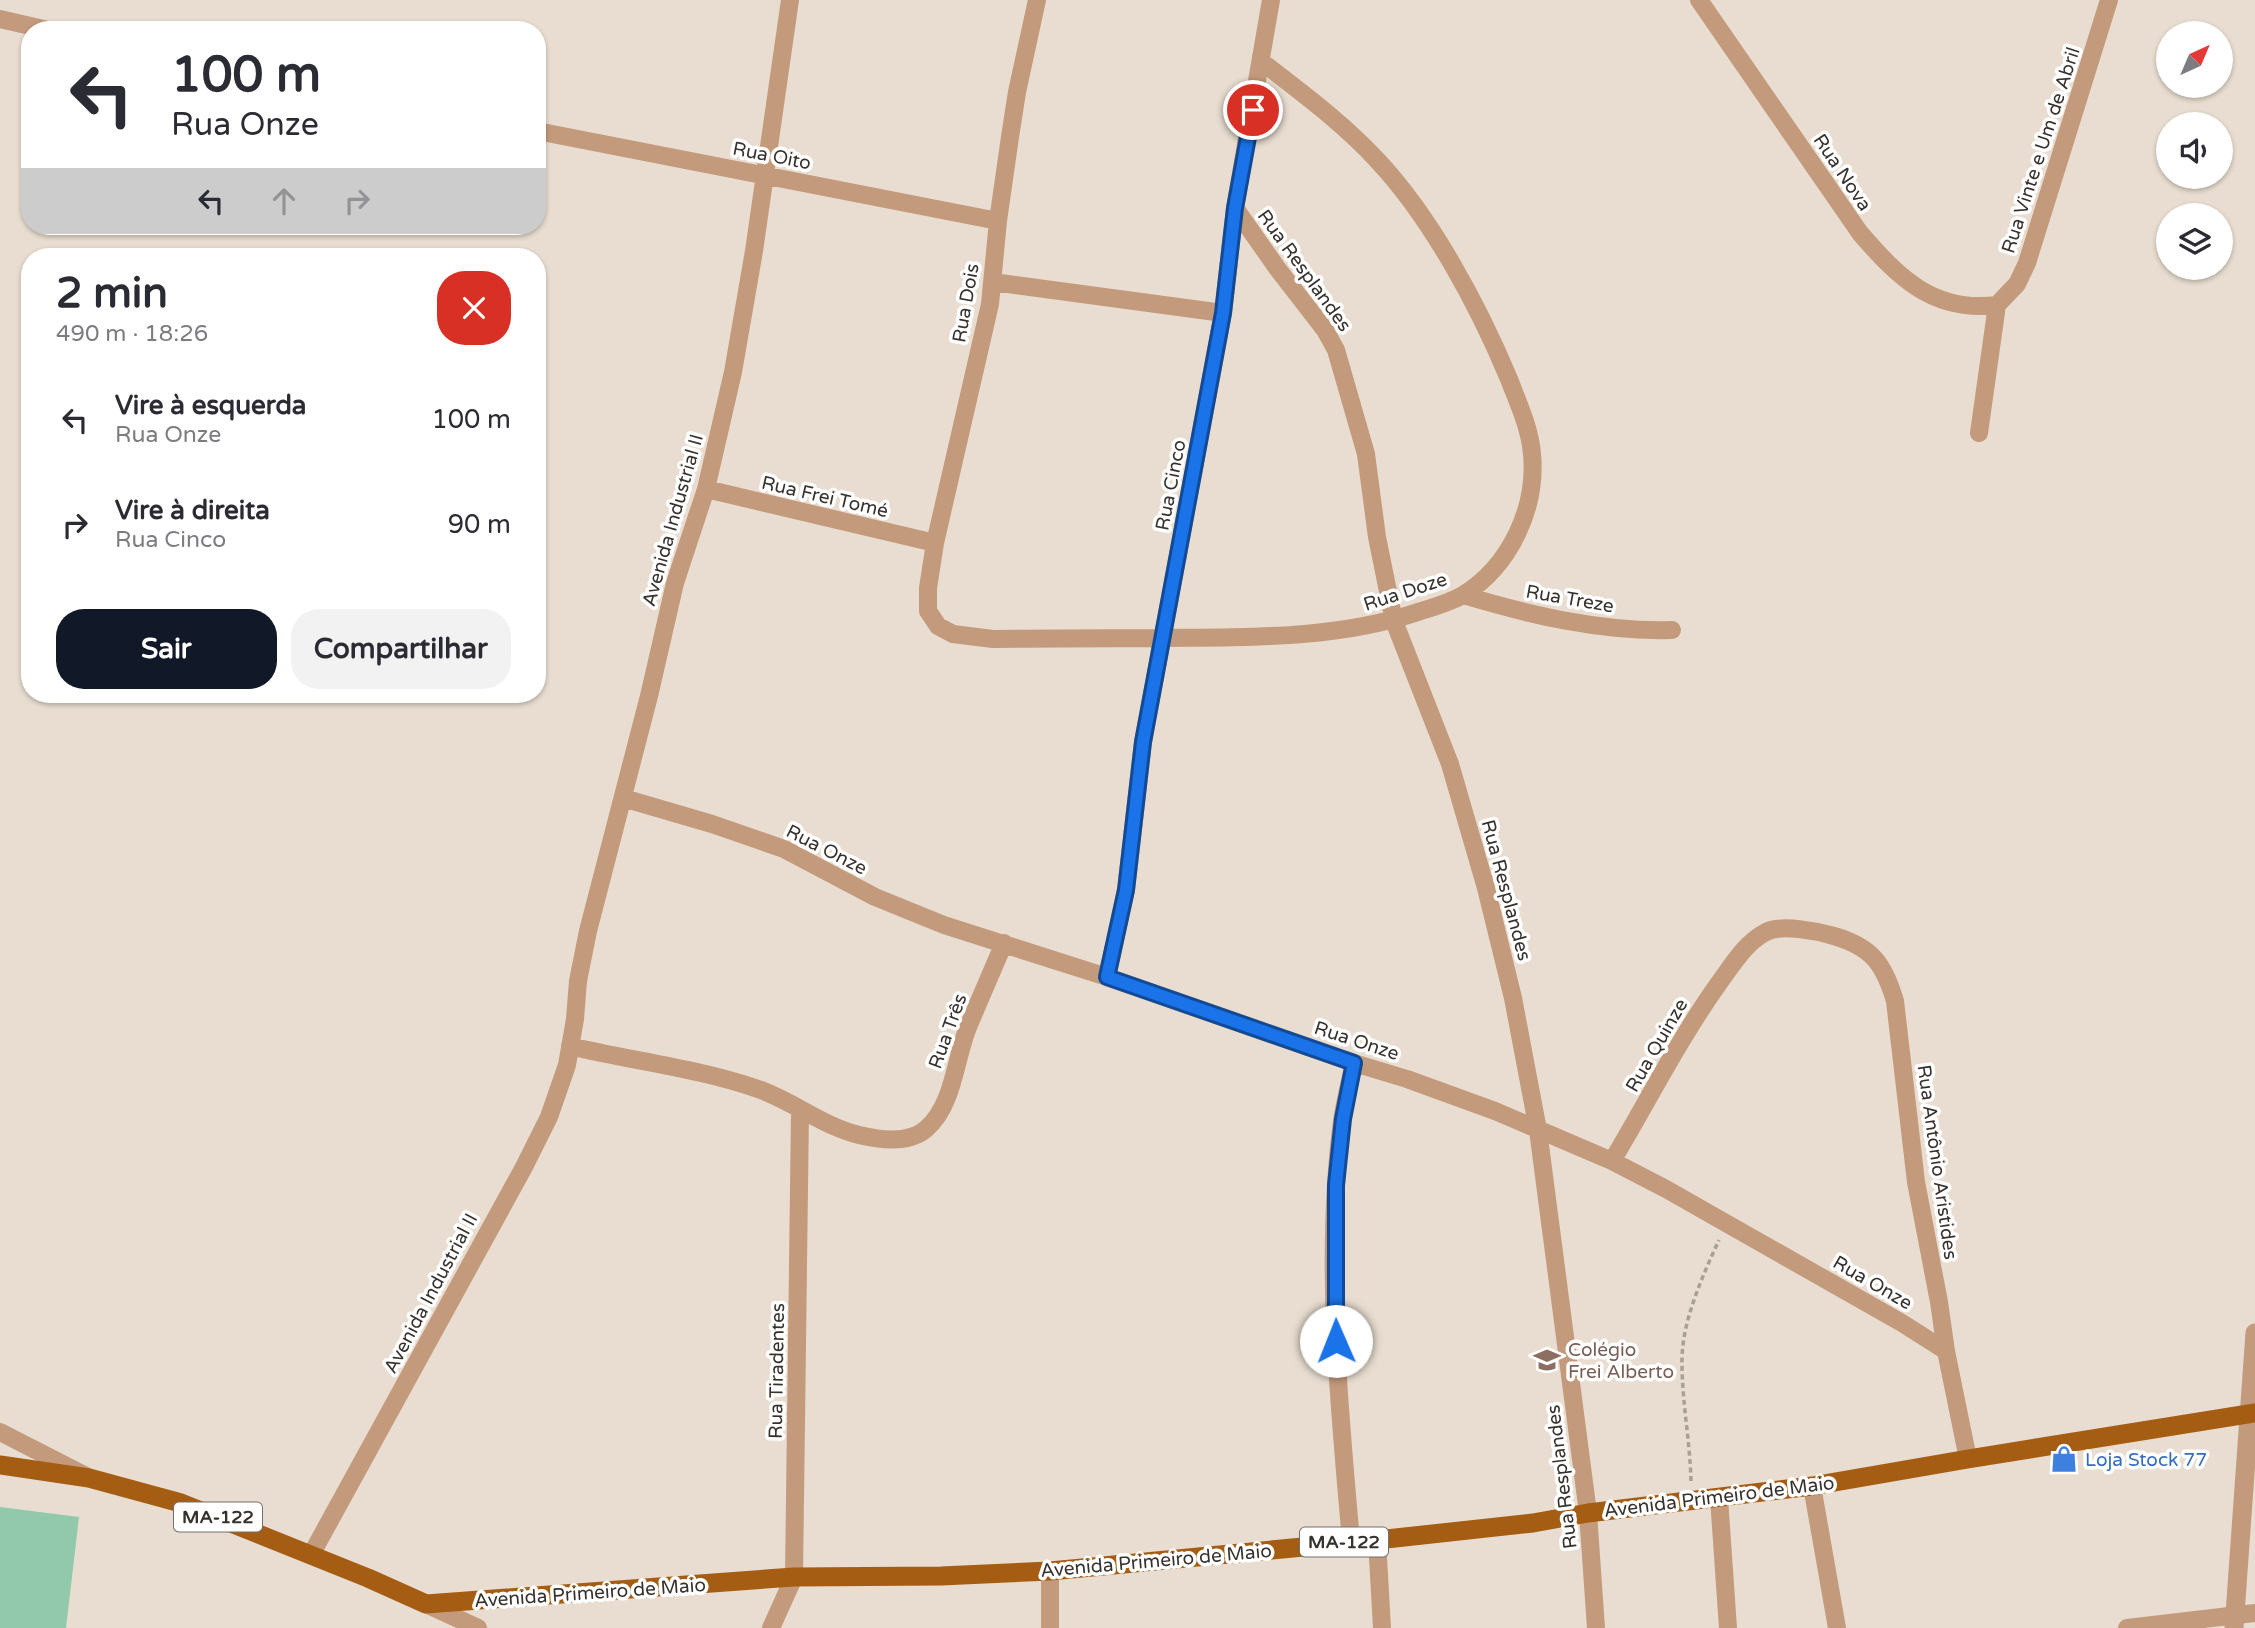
<!DOCTYPE html>
<html lang="pt">
<head>
<meta charset="utf-8">
<style>
	:root { --surface:#fff; --page:#f2f2f3; --text:#2b2b33; --muted:#7c7c81; --accent:#111827 }
	body { margin:0; font-family:"Varela Round",sans-serif; background:var(--page); color:var(--text); height:100vh; display:flex; flex-direction:column; font-size:26px; white-space:nowrap }
	* { box-sizing:border-box; margin:0 }
	p { font-size:23px; color:var(--muted) }
	.icon { flex:none; width:38px; height:38px; fill:none; stroke:currentColor; stroke-width:2; stroke-linecap:round; stroke-linejoin:round }
	.map { position:relative; flex:1; overflow:hidden }
	.panel { position:absolute; left:21px; top:248px; width:525px; height:455px; display:flex; flex-direction:column; background:var(--surface); border-radius:28px; box-shadow:0 2px 5px #0004 }
	.panel>* { flex:none }
	.top-card { position:absolute; left:21px; top:21px; width:525px; height:214px; border-radius:28px; box-shadow:0 2px 5px #0004; background:#fff; color:var(--text); overflow:hidden }
	.needle { width:46px; rotate:44deg }
	.controls { position:absolute; left:2156px; top:21px; display:grid; gap:14px }
	.controls a { display:grid; place-items:center; width:77px; height:77px; border-radius:50%; background:var(--surface); box-shadow:0 2px 5px #0004; font-size:35px }
	.pin { position:absolute; display:grid; place-items:center; width:60px; height:60px; color:#fff; margin:-30px; border:4px solid #fff; border-radius:50%; box-shadow:0 2px 7px #0007 }
	.me { position:absolute; width:77px; margin:-38px; rotate:359deg; stroke-linejoin:round; filter:drop-shadow(0 0 5px #0008) }
	.turn { display:flex; align-items:center; gap:24px; height:147px; padding:0 35px; font-size:32px }
	.turn .icon { width:91px; height:91px; stroke-width:2.5 }
	.turn b { display:block; font-size:49px; line-height:60px }
	.lanes { display:flex; align-items:center; height:66px; padding:0 35px; background:#0003; justify-content:center; gap:35px; direction:ltr }
	.lanes .off { opacity:.35 }
	.round { display:grid; place-items:center; flex:none; width:74px; height:74px; border-radius:28px; background:var(--page) }
	.summary { display:flex; align-items:center; justify-content:space-between; height:119px; padding:0 35px }
	h1 { font-size:42px; font-weight:700; line-height:52px }
	.button { display:flex; gap:14px; margin-top:auto; padding:14px 35px }
	.button a { flex:1; height:80px; border-radius:28px; background:var(--accent); color:#fff; font-size:28px; font-weight:700; line-height:80px; text-align:center }
	.button a+a { background:var(--page); color:var(--text) }
	ul { padding:0; list-style:none }
	li { display:flex; align-items:center; gap:21px; height:105px; padding:0 35px }
	li div { flex:1 }
	li b { display:block; font-size:26px }
	li em { font-style:normal }
	.map>svg:first-child { display:block }
	.green { fill:#92c9ad }
	.lines { fill:none; stroke-linecap:round; stroke-linejoin:round }
	.path { stroke:#a89f95; stroke-width:3.5; stroke-dasharray:5 3.5; stroke-linecap:butt }
	.minor { stroke:#c39a7b; stroke-width:18 }
	.tertiary { stroke:#c39a7b; stroke-width:19 }
	.primary { stroke:#a55c13; stroke-width:19 }
	.route-casing { stroke:#114b97; stroke-width:18 }
	.route { stroke:#1a73e8; stroke-width:12 }
	.labels { text-anchor:middle; stroke-width:7; stroke-linejoin:round; paint-order:stroke }
	.shield { fill:#fff; stroke:#72706c; stroke-width:2 }
	.shield-label { font-size:18px; font-weight:bold; fill:#36322d }
	.street-label { font-size:19px; fill:#36322d; stroke:#fff }
	.education-label { font-size:19px; fill:#785e54; stroke:#fff; text-anchor:start }
	.shop-label { font-size:19px; fill:#366cbe; stroke:#fff; text-anchor:start }
</style>
</head>
<body>
<div class="map">
<svg width="2255" height="1628" viewBox="0 0 2255 1628">
	<rect width="100%" height="100%" fill="#e8ddd0"/>
	<path class="green" d="M0,1507L79,1517L66,1628H0Z"/>
	<g class="lines">
		<path class="path" d="M1691,1481C1690,1441 1682,1402 1682,1363C1681,1323 1703,1275 1719,1240"/>
		<path class="minor" d="M1037,0L1017,92L1010,137L998,221L990,304L935,543L928,588V611L938,626L953,634L993,639C1047,639 1102,638 1157,638C1246,637 1336,640 1421,611C1434,607 1451,602 1463,595C1510,566 1537,508 1532,454C1530,428 1518,403 1509,379C1478,305 1432,219 1378,161C1343,123 1302,93 1262,62
			M1699,0L1860,233C1898,277 1933,313 1997,305
			M0,19L48,30
			M537,131L998,221
			M1235,208L1277,268L1325,330L1336,350L1366,454L1377,537L1394,621L1450,764L1486,888L1513,998L1538,1130L1588,1513L1596,1628
			M993,282L1223,313
			M1997,305L2017,284L2027,263L2109,0
			M1979,433L1997,305
			M706,489L935,543
			M1463,595C1530,615 1601,632 1672,630
			M623,798L712,824L784,849L875,897L944,925L1107,977L1354,1063L1407,1079L1495,1111L1612,1161L1666,1189L1902,1323L1946,1351L1968,1459
			M1107,977L1126,890L1143,742L1223,313L1235,208L1271,0
			M570,1046C632,1061 697,1068 758,1089C793,1101 822,1126 859,1135C880,1140 909,1144 926,1129C954,1105 955,1059 968,1027C980,999 992,971 1004,943
			M1612,1161C1648,1101 1679,1039 1719,983C1733,964 1745,943 1766,932C1781,924 1817,931 1834,936C1872,947 1884,964 1895,1001L1916,1182L1939,1302L1946,1351
			M0,1432L86,1476
			M1812,1486L1837,1628
			M1719,1498L1728,1628
			M1377,1540L1382,1628
			M1351,1541C1339,1402 1324,1260 1342,1121C1345,1101 1350,1082 1354,1063
			M311,1555L524,1167L549,1117L567,1065L575,1019L578,981L588,931L649,696L675,583L706,489L733,372L754,251L790,0
			M1050,1571V1628
			M426,1604L478,1628
			M771,1628L794,1577L800,1111
			M2127,1628L2255,1613"/>
		<path class="tertiary" d="M2234,1628L2255,1333"/>
		<path class="primary" d="M0,1465L89,1478L181,1503L368,1578L426,1604L794,1577L941,1576L1050,1571L1377,1540L1533,1523L1588,1513L1812,1486L1968,1459L2255,1413"/>
	</g>
	<g class="lines">
		<defs>
			<path id="route" d="M1253,110L1235,208L1223,313L1143,742L1126,890L1107,977L1354,1063L1343,1119L1336,1185V1341"/>
		</defs>
		<use href="#route" class="route-casing"/>
		<use href="#route" class="route"/>
	</g>
	<defs>
		<symbol id="school-bare" viewBox="-9 -9 18 18"><path d="M0-5L7-2L0 1L-7-2ZM-4 1L0 2.5L4 1V4Q0 6-4 4Z" fill="#8d6e63" stroke="#fff" stroke-width="2.5" paint-order="stroke"/></symbol>
		<symbol id="shop-bare" viewBox="-9 -9 18 18"><path d="M-5-2.5h2.3a2.7 3.5 0 0 1 5.4 0H5L5.5 6h-11ZM-1.5-2.5h3a1.5 2.3 0 0 0-3 0Z" fill="#3f7fe0" stroke="#fff" stroke-width="2.5" paint-order="stroke"/></symbol>
	</defs>
	<g fill-rule="evenodd">
		<use href="#school-bare" x="1528" y="1341" width="38" height="38"/>
		<use href="#shop-bare" x="2045" y="1440" width="38" height="38"/>
	</g>
	<g class="labels">
		<g class="shield">
			<rect x="174" y="1502.5" width="88" height="29" rx="5"/>
			<rect x="1300" y="1527.5" width="88" height="29" rx="5"/>
		</g>
		<g class="shield-label">
			<text x="218" y="1523">MA-122</text>
			<text x="1344" y="1548">MA-122</text>
		</g>
		<g class="street-label">
			<text transform="translate(2040 150) rotate(-72)" y="7">Rua Vinte e Um de Abril</text>
			<text transform="translate(772 155) rotate(11)" y="7">Rua Oito</text>
			<text transform="translate(1843 172) rotate(56)" y="7">Rua Nova</text>
			<text transform="translate(1305 270) rotate(54)" y="7">Rua Resplandes</text>
			<text transform="translate(965 303) rotate(-80)" y="7">Rua Dois</text>
			<text transform="translate(1170 485) rotate(-79)" y="7">Rua Cinco</text>
			<text transform="translate(825 496) rotate(13)" y="7">Rua Frei Tomé</text>
			<text transform="translate(672 520) rotate(-74)" y="7">Avenida Industrial II</text>
			<text transform="translate(1405 591) rotate(-18)" y="7">Rua Doze</text>
			<text transform="translate(1570 598) rotate(10)" y="7">Rua Treze</text>
			<text transform="translate(827 849) rotate(27)" y="7">Rua Onze</text>
			<text transform="translate(1507 890) rotate(75)" y="7">Rua Resplandes</text>
			<text transform="translate(947 1031) rotate(-70)" y="7">Rua Três</text>
			<text transform="translate(1357 1040) rotate(18)" y="7">Rua Onze</text>
			<text transform="translate(1656 1045) rotate(-60)" y="7">Rua Quinze</text>
			<text transform="translate(1938 1162) rotate(82)" y="7">Rua Antônio Aristides</text>
			<text transform="translate(1873 1282) rotate(30)" y="7">Rua Onze</text>
			<text transform="translate(430 1293) rotate(-62)" y="7">Avenida Industrial II</text>
			<text transform="translate(776 1371) rotate(-89)" y="7">Rua Tiradentes</text>
			<text transform="translate(1561 1477) rotate(-97)" y="7">Rua Resplandes</text>
			<text transform="translate(1719 1496) rotate(-7)" y="7">Avenida Primeiro de Maio</text>
			<text transform="translate(1156 1560) rotate(-5)" y="7">Avenida Primeiro de Maio</text>
			<text transform="translate(590 1592) rotate(-4)" y="7">Avenida Primeiro de Maio</text>
		</g>
		<g class="education-label">
			<text x="1568" y="1356">Colégio<tspan x="1568" dy="22">Frei Alberto</tspan></text>
		</g>
		<g class="shop-label">
			<text x="2085" y="1466">Loja Stock 77</text>
		</g>
	</g>
</svg>
<div class="controls">
<a><svg class="needle" viewBox="-14 -14 28 28"><path d="M0-13l5 13h-10z" fill="#e53935"/><path d="M0 13l5-13h-10z" fill="#7c7c81"/></svg></a>
<a><svg class="icon" aria-label="sound" viewBox="0 0 24 24"><path d="M4 9h4l5-4v14l-5-4H4zM17 9q2 3 0 6"/></svg></a>
<a><svg class="icon" aria-label="layers" viewBox="0 0 24 24"><path d="M12 4l9 5-9 5-9-5zM3 14l9 5 9-5"/></svg></a>
</div>
<div class="pin" style="left:1253px;top:110px;background:#d93025"><svg class="icon" aria-label="arrive" viewBox="0 0 24 24"><path d="M6 21V4h12l-3 4 3 4H6"/></svg></div>
<svg class="me" style="left:1336px;top:1341px" viewBox="-20 -20 40 40"><circle r="19" fill="#fff"/><path d="M0-13L10 11 0 6-10 11z" fill="#1a73e8"/></svg>
<div class="top-card">
<div class="turn"><svg class="icon" aria-label="left" viewBox="0 0 24 24"><path d="M17 20v-9H6M10 6l-5 5 5 5"/></svg><div><b>100 m</b>Rua Onze</div></div>
<div class="lanes"><svg class="icon" aria-label="left" viewBox="0 0 24 24"><path d="M17 20v-9H6M10 6l-5 5 5 5"/></svg><svg class="icon off" aria-label="ahead" viewBox="0 0 24 24"><path d="M12 20V5M6 11l6-6 6 6"/></svg><svg class="icon off" aria-label="right" viewBox="0 0 24 24"><path d="M7 20v-9h11M14 6l5 5-5 5"/></svg></div>
</div>
<section class="panel">
<div class="summary"><div><h1>2 min</h1><p>490 m · 18:26</p></div><a class="round" style="background:#d93025;color:#fff"><svg class="icon" aria-label="close" viewBox="0 0 24 24"><path d="M6 6l12 12M18 6L6 18"/></svg></a></div>
<ul>
<li><svg class="icon" aria-label="left" viewBox="0 0 24 24"><path d="M17 20v-9H6M10 6l-5 5 5 5"/></svg><div><b>Vire à esquerda</b><p>Rua Onze</p></div><em>100 m</em></li>
<li><svg class="icon" aria-label="right" viewBox="0 0 24 24"><path d="M7 20v-9h11M14 6l5 5-5 5"/></svg><div><b>Vire à direita</b><p>Rua Cinco</p></div><em>90 m</em></li>
</ul>
<div class="button"><a>Sair</a><a>Compartilhar</a></div>
</section>
</div>
</body>
</html>
